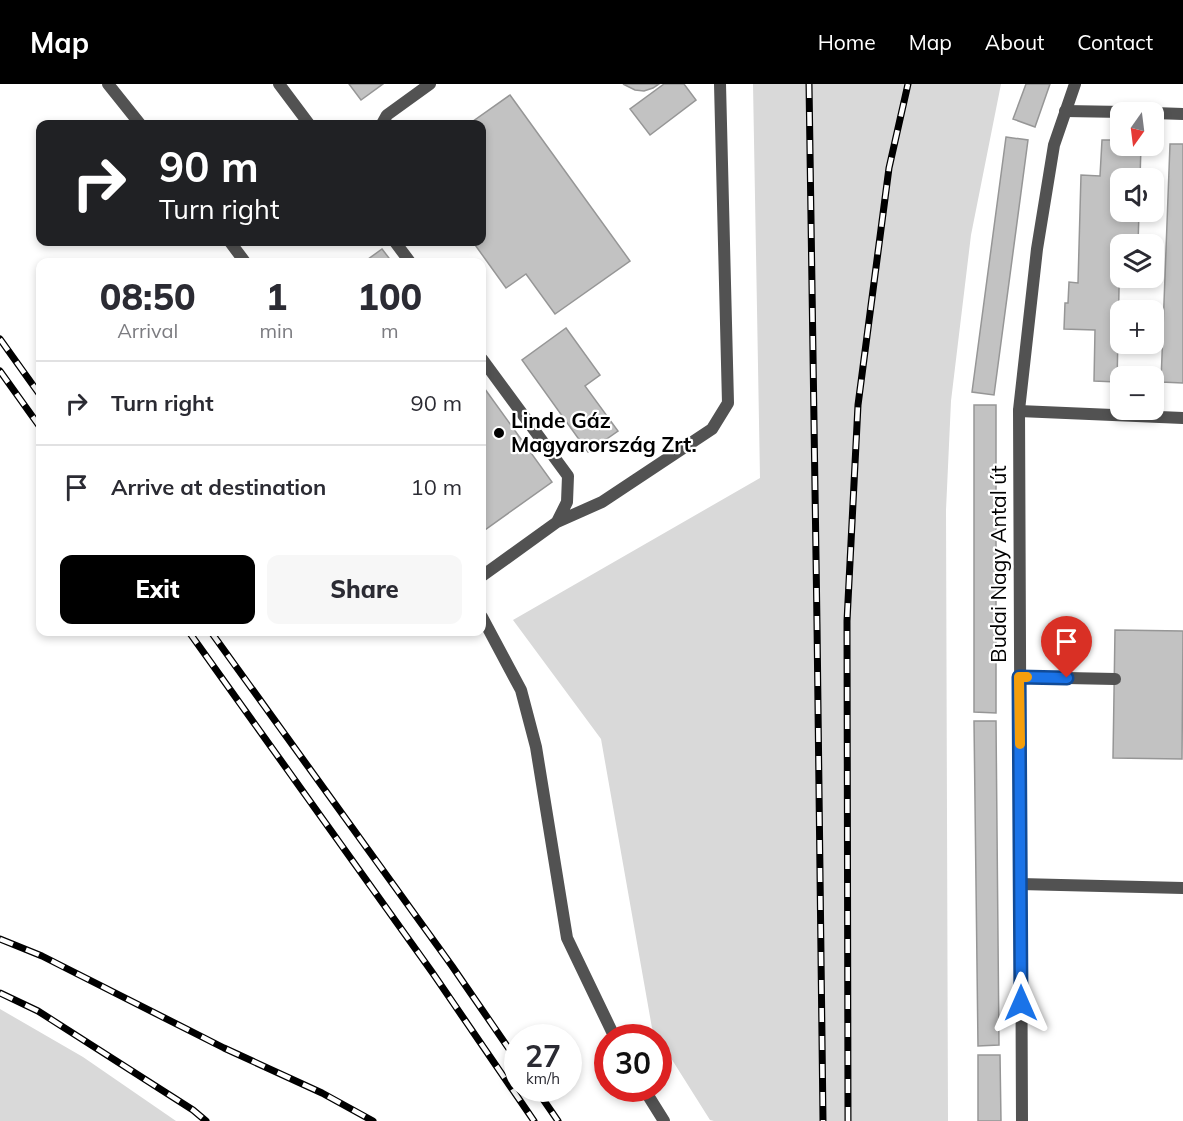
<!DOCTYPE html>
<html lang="en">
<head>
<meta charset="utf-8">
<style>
	:root { --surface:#fff; --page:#f7f7f7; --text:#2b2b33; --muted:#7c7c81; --line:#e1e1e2; --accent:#000 }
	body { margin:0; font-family:Mulish,sans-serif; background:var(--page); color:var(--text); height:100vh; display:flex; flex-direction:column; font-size:22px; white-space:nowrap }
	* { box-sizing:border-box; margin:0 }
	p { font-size:20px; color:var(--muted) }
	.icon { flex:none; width:33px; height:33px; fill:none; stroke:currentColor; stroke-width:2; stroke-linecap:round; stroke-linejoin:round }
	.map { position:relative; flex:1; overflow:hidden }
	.details { position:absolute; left:36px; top:174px; width:450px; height:378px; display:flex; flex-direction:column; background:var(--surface); border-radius:12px; box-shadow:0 3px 9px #0003 }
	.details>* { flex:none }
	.banner { position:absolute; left:36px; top:36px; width:450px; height:126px; border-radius:12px; box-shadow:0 3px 9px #0003; background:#202124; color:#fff; overflow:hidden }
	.needle { width:39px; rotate:194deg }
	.fabs { position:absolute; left:1110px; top:18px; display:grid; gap:12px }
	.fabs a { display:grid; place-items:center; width:54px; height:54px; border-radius:12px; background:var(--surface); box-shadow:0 3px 9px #0003; font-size:30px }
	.speed { position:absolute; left:504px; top:940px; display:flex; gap:12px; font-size:30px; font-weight:700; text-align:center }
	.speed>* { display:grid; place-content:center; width:78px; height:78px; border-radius:50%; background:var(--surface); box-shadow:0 3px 9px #0003; line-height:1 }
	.speed small { font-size:15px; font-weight:400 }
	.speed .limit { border:9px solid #d22; background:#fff; color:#111 }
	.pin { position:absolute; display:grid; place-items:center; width:51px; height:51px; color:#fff; margin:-62px -26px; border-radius:50% 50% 50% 0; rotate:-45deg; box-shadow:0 0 6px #0007 }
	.pin .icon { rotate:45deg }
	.me { position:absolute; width:66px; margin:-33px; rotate:0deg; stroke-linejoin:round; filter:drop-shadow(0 0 4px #0008) }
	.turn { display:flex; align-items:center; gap:21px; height:126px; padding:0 24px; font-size:27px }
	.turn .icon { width:78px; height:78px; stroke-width:2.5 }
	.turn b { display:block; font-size:42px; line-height:51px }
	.eta { display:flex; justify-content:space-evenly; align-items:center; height:102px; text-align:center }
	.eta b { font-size:36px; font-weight:800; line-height:42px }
	.primary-button { display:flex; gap:12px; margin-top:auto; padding:12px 24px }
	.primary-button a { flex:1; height:69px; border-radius:12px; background:var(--accent); color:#fff; font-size:24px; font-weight:800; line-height:69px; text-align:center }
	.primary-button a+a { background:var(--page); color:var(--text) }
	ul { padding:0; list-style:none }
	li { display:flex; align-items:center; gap:18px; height:84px; padding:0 24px; border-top:2px solid var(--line) }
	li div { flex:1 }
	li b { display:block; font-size:22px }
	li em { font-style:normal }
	header { display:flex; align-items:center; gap:36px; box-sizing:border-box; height:84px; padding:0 30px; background:var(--accent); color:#fff }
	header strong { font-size:28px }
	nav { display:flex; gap:33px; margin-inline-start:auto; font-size:21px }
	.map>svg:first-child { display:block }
	.green { fill:#d9d9d9 }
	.building { fill:#c2c2c2; stroke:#969696; stroke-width:1.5 }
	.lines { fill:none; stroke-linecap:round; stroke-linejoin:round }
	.lane { stroke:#525252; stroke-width:12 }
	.street { stroke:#525252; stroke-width:12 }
	.rail-casing { stroke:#000; stroke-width:7 }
	.rail { stroke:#fff; stroke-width:4.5; stroke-dasharray:14; stroke-linecap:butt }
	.route-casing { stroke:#114b97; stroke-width:15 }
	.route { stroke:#1a73e8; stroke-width:10 }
	.slow { stroke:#f59e0b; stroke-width:10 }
	.poi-dot { fill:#000; stroke:#fff; stroke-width:2 }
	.labels { text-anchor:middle; stroke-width:4.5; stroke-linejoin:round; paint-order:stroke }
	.poi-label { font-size:21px; font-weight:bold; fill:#000; stroke:#fff; text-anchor:start }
	.street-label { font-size:21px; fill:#000; stroke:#fff }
</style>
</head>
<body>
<header>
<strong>Map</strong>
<nav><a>Home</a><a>Map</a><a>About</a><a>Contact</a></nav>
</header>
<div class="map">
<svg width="1183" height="1037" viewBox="0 0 1183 1037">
	<rect width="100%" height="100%" fill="#fff"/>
	<path class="green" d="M753,0H1001L971,151L951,317L946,426L948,1037H714L710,1036L652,944L601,655L513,536L760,394Z
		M0,925L83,973L176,1037H0Z"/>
	<path class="building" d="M349,0H383L361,16Z
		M623,0H659L653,4L644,7L635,6Z
		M664,0H684L696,16L650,51L630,25Z
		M1026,0H1050L1035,43L1013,35Z
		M510,11L630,177L555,230L526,190L506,204L473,158H482V40H469Z
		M1006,53L1028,56L994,311L972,308Z
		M1102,56H1120V62H1141L1140,94H1120V128H1139L1138,160H1120L1117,298L1094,297L1095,246L1064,245L1065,219H1068L1069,198L1078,199L1081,91L1100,92Z
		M1170,60H1183V299L1161,298Z
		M382,165L392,178H364Z
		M566,244L600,291L585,302L618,347L588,368L522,276Z
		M482,301L552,398L482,448Z
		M974,321H996V629L974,628Z
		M1115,546L1183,547L1182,675L1113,674Z
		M974,637H996L999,961L978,962Z
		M978,971H1000L1001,1037H978Z"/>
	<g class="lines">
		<path class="lane" d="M108,0L140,40
			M279,0L309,40
			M1065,27L1124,28
			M1154,29L1183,30
			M382,40L387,31L430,0
			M230,158L245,178
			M395,158L410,178
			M482,275L568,392L567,418L557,438L482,492
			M1019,327L1183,334
			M557,438L602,418L712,345L728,319L720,0
			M1019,593L1115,595
			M1020,800L1183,804"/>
		<path class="street" d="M482,533L521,606L536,663L567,854L615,954
			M644,1005L664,1037
			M1022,1037L1019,326L1037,165L1054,61L1075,0"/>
		<defs>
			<path id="rail" d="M809,0L817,540L823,1037
				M0,255L40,311
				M0,287L40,343
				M189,548L432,888L534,1037
				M211,548L452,882L518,978
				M0,855L42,872L224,964L322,1009L373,1037
				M0,909L38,927L193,1026L206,1037
				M536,1005L558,1037
				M848,1037L847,537L858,321L889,84L908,0"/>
		</defs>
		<use href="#rail" class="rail-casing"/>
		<use href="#rail" class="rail"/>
	</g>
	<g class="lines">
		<defs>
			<path id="route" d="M1021,919L1019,593L1067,594"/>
		</defs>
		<use href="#route" class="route-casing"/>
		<use href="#route" class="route"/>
		<path class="slow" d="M1020,660L1019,593H1027"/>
	</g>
	<circle class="poi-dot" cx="499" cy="349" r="6"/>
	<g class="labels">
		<g class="poi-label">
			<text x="511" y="344">Linde Gáz<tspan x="511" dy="24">Magyarország Zrt.</tspan></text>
		</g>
		<g class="street-label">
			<text transform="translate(999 480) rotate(-90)" y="7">Budai Nagy Antal út</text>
		</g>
	</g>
</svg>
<div class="fabs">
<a><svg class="needle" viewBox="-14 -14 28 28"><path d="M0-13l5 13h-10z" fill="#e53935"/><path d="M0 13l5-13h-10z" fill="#7c7c81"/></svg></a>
<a><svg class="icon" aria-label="sound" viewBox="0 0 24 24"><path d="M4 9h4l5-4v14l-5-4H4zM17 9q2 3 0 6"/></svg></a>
<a><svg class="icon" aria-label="layers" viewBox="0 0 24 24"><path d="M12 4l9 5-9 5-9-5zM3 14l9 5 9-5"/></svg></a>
<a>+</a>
<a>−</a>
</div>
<div class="speed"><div>27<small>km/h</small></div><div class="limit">30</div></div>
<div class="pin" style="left:1067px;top:594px;background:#d93025"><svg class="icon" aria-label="arrive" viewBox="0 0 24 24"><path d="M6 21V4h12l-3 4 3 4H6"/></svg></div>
<svg class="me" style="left:1021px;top:919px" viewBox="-20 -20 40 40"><path d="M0-17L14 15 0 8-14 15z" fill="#1a73e8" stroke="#fff" stroke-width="4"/></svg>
<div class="banner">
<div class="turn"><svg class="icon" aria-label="right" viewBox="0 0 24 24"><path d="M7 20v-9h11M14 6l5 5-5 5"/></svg><div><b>90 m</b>Turn right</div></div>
</div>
<section class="details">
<div class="eta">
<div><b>08:50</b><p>Arrival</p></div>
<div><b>1</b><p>min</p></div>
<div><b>100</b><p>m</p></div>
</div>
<ul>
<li><svg class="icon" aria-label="right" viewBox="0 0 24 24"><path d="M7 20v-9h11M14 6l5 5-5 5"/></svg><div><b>Turn right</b></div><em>90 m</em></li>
<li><svg class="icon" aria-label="arrive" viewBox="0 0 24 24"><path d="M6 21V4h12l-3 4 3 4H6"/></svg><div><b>Arrive at destination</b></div><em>10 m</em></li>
</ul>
<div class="primary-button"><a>Exit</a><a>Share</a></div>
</section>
</div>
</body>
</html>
